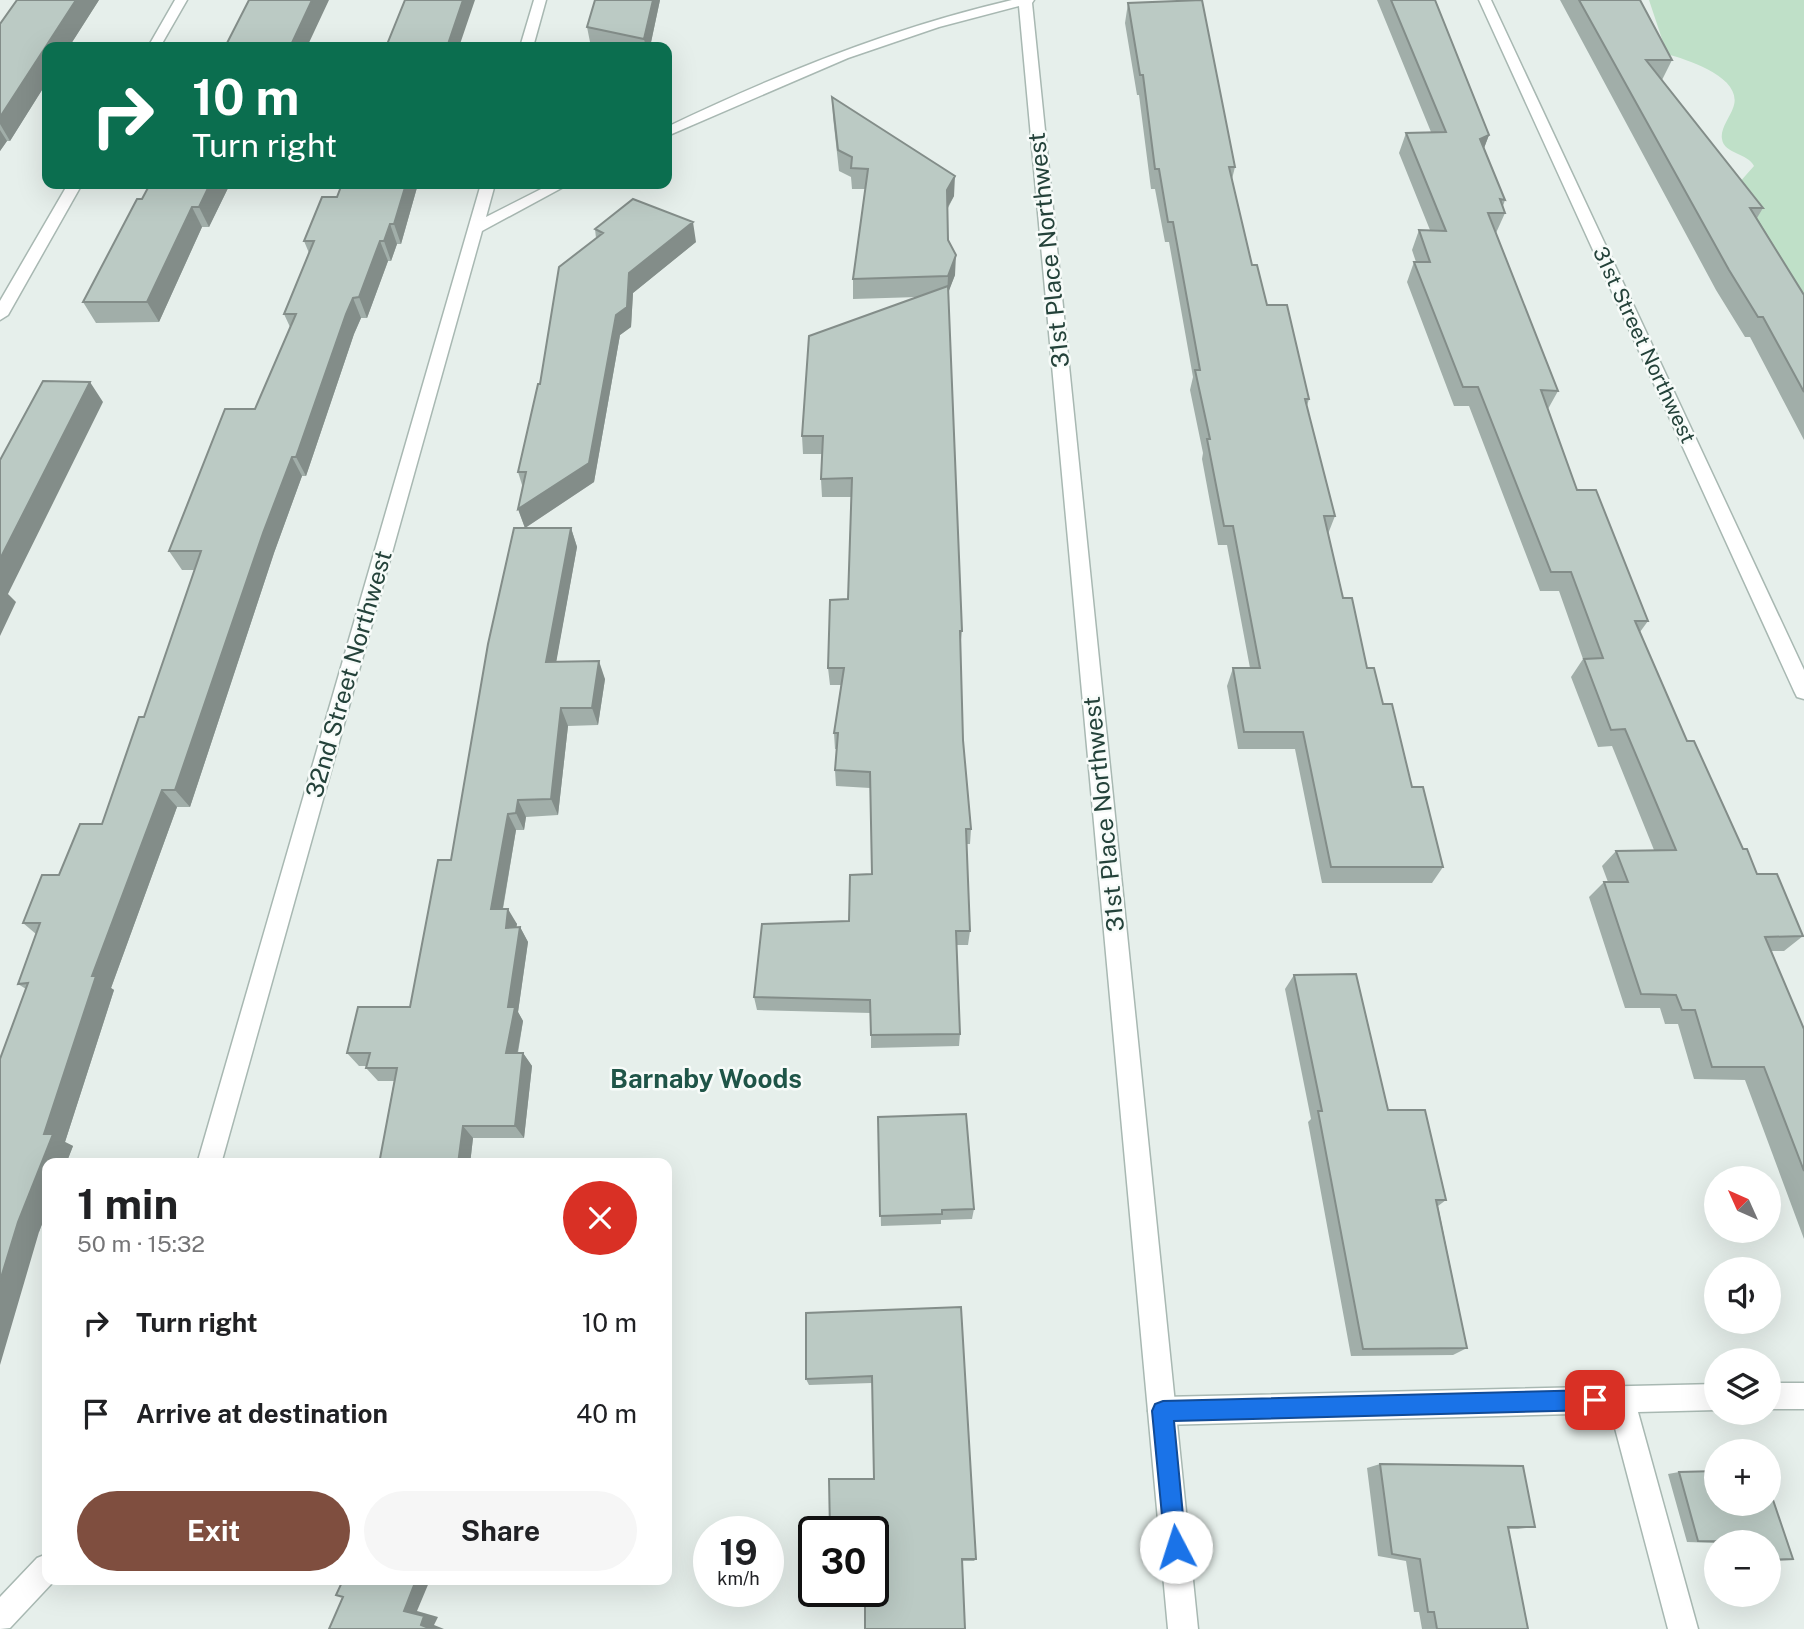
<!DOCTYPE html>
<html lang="en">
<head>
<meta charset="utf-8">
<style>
	:root { --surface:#fff; --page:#f6f6f6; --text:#202124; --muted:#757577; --accent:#7f4e3f }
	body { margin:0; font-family:"Public Sans",sans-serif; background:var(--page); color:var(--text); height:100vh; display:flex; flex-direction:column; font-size:26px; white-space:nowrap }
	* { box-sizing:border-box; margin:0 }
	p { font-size:23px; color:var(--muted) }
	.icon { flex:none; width:38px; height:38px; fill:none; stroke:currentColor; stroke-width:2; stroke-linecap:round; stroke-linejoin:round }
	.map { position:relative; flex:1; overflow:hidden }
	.details { position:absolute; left:42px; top:1158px; width:630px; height:427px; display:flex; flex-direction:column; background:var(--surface); border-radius:14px; box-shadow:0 7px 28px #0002 }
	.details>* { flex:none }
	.banner { position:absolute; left:42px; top:42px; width:630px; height:147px; border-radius:14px; box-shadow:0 7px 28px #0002; background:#0b6e4f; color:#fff; overflow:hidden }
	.needle { width:46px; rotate:315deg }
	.controls { position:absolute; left:1704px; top:1166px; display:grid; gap:14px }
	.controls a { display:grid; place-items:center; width:77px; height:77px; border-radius:50%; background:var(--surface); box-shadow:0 7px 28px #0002; font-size:35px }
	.speed { position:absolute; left:693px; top:1516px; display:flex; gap:14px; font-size:35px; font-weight:700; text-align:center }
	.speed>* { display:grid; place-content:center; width:91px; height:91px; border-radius:50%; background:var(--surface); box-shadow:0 7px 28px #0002; line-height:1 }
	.speed small { font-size:18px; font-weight:400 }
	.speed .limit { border:4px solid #111; border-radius:10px; background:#fff; color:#111 }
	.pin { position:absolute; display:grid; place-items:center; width:60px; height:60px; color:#fff; margin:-30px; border-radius:14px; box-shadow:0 4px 10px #0006 }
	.me { position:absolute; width:77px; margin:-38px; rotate:355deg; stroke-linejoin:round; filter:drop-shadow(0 0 5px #0008) }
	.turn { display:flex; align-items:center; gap:24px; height:147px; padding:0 35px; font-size:32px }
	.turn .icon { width:91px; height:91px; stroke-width:2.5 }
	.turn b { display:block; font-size:49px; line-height:60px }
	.round { display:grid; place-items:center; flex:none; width:74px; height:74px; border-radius:37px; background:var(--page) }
	.summary { display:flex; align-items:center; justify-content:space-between; height:119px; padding:0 35px }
	h1 { font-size:42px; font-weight:700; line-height:52px }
	.cta { display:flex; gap:14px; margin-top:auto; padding:14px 35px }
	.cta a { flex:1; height:80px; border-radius:42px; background:var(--accent); color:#fff; font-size:28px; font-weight:700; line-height:80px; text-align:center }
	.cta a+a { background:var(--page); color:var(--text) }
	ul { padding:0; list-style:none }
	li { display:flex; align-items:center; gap:21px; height:91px; padding:0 35px }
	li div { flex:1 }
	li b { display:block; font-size:26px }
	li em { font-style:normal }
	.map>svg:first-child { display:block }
	.green { fill:#bfe0c8 }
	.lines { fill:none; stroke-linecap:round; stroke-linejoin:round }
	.lane-casing { stroke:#a8b8b2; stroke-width:3 }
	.street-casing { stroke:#a8b8b2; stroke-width:3 }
	.lane { fill:#fff; fill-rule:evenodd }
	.street { fill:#fff; fill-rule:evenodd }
	.wall { fill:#a1aea9 }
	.shaded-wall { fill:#838d89 }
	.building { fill:#bbcac4; stroke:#838d89; stroke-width:2 }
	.route { fill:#1a73e8; stroke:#114b97; stroke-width:2 }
	.labels { text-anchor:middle; stroke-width:5; stroke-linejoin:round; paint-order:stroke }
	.far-street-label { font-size:21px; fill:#24423a; stroke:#f7fbf9 }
	.street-label { font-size:24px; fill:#24423a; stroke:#f7fbf9 }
	.neighbourhood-label { font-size:26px; font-weight:bold; fill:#1f5548; stroke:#f7fbf9 }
</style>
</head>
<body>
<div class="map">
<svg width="1804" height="1629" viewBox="0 0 1804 1629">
	<rect width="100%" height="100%" fill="#e6efeb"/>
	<path class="green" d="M1649,0H1804V326L1792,275L1771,246L1738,184L1754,166C1748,153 1724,154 1722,139C1720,129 1730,117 1733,108C1745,78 1688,60 1667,54Z"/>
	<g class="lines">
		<defs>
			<path id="lane" d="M1769,1383H1804V1409H1769Z
				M1717,1384V1410L1638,1412L1698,1629H1668L1611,1413L1162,1425L1152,1421L1148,1411L1152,1401L1162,1397Z"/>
			<path id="street" d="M175,0H187L160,47H148Z
				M534,0H546L533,47H520Z
				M1012,0H1034L1032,3L1198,1629H1168L1019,6L939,27L848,58L667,136V127C778,74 891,28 1012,0Z
				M1479,0H1491L1804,670V699L1797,697L1794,691Z
				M68,184H82L8,315L0,320V301Z
				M481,184H495L486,217L551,184H569L482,231L221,1164H197Z
				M47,1554V1580H55L10,1628L0,1629V1597L37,1558Z"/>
		</defs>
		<use href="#lane" class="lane-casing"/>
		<use href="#street" class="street-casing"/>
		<use href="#lane" class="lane"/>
		<use href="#street" class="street"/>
	</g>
	<path class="wall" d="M99,0L69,47H47V82L10,141H7L0,151V24Z
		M660,0L650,47H591L587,27Z
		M1377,0H1435L1489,135L1484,148L1505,200L1503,206L1505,213L1496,233L1558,391L1548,409L1577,490L1648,621L1640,632L1687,741L1743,849L1757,874L1803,936L1784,951H1771L1804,1029V1239L1745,1080L1694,1079L1678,1024H1665L1660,1008H1625L1589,897L1604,882H1608L1602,866L1616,851L1654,850L1612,746L1598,747L1571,677L1583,659L1559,591H1540L1469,406H1454L1407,282L1414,262H1416L1412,250L1419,230H1430L1399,153L1406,133L1431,132Z
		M1560,0H1640L1672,60L1662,80L1763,208L1757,218L1804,295V440L1750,337H1745L1716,290Z
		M1128,3L1235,167L1232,179L1252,265L1267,305L1309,399L1307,406L1335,516L1328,534L1343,598L1367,668L1383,704L1412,787L1443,867L1432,883H1322L1295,749H1238L1227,686L1233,668H1250L1227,545H1218L1202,459L1203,453L1190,390L1193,377L1169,242H1165L1155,189H1151L1139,95H1137L1125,23Z
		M832,97L954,196L948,208V240L955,275L948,292L962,631L960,648L963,740L971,829L970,844H966L970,931L968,945H956L960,1034L959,1046L871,1048V1013L757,1010L754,997L849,921L872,874L870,788L836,786L835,770L837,749H835L834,733L841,685H830L828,668L848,599L851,497H822L821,479L822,454H803L802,436L918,297L853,299V279L865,189H852L851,177L839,171L833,117Z
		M230,184L209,227H202L159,322L96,323L83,302L142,199Z
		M418,184L401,244H397L391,261H388L367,318H361L354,334L306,476H302L274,553L190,807H177L111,988L114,990L65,1142L73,1146L39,1232L26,989L18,984L36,934L23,923L59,875L102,824L144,717L195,570H182L169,551L255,409L290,327L284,314L309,253L304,241L337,197Z
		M595,229L696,242L633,293L631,327L620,335L594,482L525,528L518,509L523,488L518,472L596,238Z
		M571,528L577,547L556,661L605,679L598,725L568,726L558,815L526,817L524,830H516L503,909L517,924L516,927H520L528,942L518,1012L523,1021L518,1053H523L532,1066L524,1138H473L470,1164H379L394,1081H378L366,1068L367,1066H359L347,1053L410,1007L451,860Z
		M1294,975L1388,1110L1446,1200L1438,1206L1467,1348L1453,1355L1351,1356L1308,1122L1311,1119L1285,989Z
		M878,1117L974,1209L972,1219L941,1220V1224L881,1226Z
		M961,1307L976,1559L974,1561H962L874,1479L872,1383L809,1385L806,1379Z
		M1380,1464L1535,1527L1518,1529H1508L1528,1629H1422L1419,1612H1414L1406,1561L1378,1556L1367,1468Z
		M1679,1472L1717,1542V1543L1687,1542L1668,1474Z"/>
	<path class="shaded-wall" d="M76,0H99L69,47H47V82L10,141L0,124V117Z
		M312,0H329L307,47H292L291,45Z
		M463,0H475L459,47H447Z
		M653,0H660L650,47H646L644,39Z
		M0,130L7,141L0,151Z
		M1489,135L1481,156L1480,139Z
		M955,176L954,196L946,210L947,190Z
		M210,184H230L209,227L199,207Z
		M406,184H418L401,244L394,224Z
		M192,207L202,227L159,322L147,302Z
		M693,222L696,242L633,293L631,327L620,335L594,482L525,528L518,509L629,273Z
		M390,224L397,244L391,261L384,241Z
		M380,241L388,261L367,318L359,297Z
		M956,255L955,275L947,296L948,276Z
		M353,298L361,318L354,334L306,476L296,457L346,314Z
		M90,382L103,402L8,594L16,602L0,636V559Z
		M292,457L302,476L274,553L190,807L175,790L263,533Z
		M571,528L577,547L553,680L546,662Z
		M599,661L605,679L598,725L592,708Z
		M561,708L568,726L558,815L551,799Z
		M162,790L177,807L111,988L114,990L65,1142L73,1146L66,1164H47V1211L39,1232L0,1365V1281L92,976Z
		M518,800L526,817L524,830L516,813Z
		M508,814L516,830L500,924L491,909Z
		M508,909L517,924L514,942L506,928Z
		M520,927L528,942L518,1012L523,1021L515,1066L506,1053L508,1007Z
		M523,1053L532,1066L524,1138L515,1126Z
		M463,1126L473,1138L470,1164H458Z
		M416,1580H430L417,1611L438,1617L434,1625L444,1629H431L421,1625L404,1611Z"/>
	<path class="building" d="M17,0H76L0,117V24Z
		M249,0H312L291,45H283L282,47H225Z
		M405,0H463L447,47H386Z
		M595,0H653L644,39L587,27Z
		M1202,0L1235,167H1229L1252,265H1257L1267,305H1287L1309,399H1305L1335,516H1324L1343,598H1352L1367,668H1374L1383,704H1392L1412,787H1423L1443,867H1331L1303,732H1244L1233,668H1260L1233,526H1224L1207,439H1210L1195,370H1200L1173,222H1168L1159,169H1155L1143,75H1140L1128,3Z
		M1391,0H1435L1489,135L1480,139L1505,200L1500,199L1505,213H1488L1558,391L1541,390L1577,490H1596L1648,621H1635L1687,741H1694L1743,849H1747L1757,874H1777L1803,936L1765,937L1804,1029V1171L1764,1067H1712L1695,1010H1682L1676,995L1641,994L1604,882H1628L1616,851L1676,850L1625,729L1611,730L1584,659L1603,658L1571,572H1551L1478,387H1463L1414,262H1430L1419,230L1446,231L1406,133L1446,132Z
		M1579,0H1640L1672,60H1646L1763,208H1750L1804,295V392L1763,317H1758L1729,270Z
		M832,97L955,176L947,190L948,240L956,255L948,276L853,279L868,169L851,168L852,157L838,150Z
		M150,184H210L199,207H192L147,302H83L137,199H142Z
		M342,184H406L394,224H390L384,241H380L359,297L353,298L346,314L296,457H292L263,533L175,790H162L92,976H96L44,1134H53L18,1222L0,1281V1059L28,983L18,984L40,923H23L42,875H59L80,824H102L139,717H144L201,551H169L225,409H255L296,314H284L314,241H304L322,197H337Z
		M633,199L693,222L629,273L627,307L616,315L589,463L518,509L526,472H518L538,384H540L559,267L603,233L595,229Z
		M948,286L962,631H960L963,740L971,829H966L970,931H956L960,1034L871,1035L870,1000L754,997L762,924L849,921L850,875L872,874L870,772L835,770L838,733H834L844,668H828L830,600L848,599L852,478L821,479L823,436H802L809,336Z
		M43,381L90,382L0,559V460Z
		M514,528H571L546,662L599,661L592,708H561L551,799L518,800L516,813L508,814L491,909H508L506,928L520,927L508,1007H515L506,1053H523L515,1126H463L458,1164H379L397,1068H366L370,1053H347L358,1007H410L438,860H451L488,644Z
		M1356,974L1388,1110H1425L1446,1200H1436L1467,1348L1363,1349L1318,1111H1322L1294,975Z
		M966,1114L974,1209L942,1210V1214L880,1216L878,1117Z
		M961,1307L976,1559H962L965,1629H865V1591H873V1531H830L829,1479H874L872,1376L806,1379V1313Z
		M1380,1464L1523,1466L1535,1527H1508L1528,1629H1437L1434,1612H1428L1420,1559L1392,1554Z
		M1717,1471V1503H1769V1488L1793,1559L1769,1560V1542L1698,1541L1679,1472Z
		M343,1580H416L404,1611L424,1616L421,1625L431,1629H329L343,1597L336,1595Z"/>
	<path class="route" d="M1595,1390L1602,1393L1605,1400L1602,1407L1595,1410L1174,1421L1186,1547L1183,1555L1176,1558L1168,1555L1165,1547L1152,1411L1155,1404L1163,1401Z"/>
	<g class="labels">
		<g class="far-street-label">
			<text transform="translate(1644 345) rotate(65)" y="7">31st Street Northwest</text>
		</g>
		<g class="street-label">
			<text transform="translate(1049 250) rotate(-96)" y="8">31st Place Northwest</text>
			<text transform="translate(349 674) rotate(-74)" y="8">32nd Street Northwest</text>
			<text transform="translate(1104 814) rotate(-96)" y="8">31st Place Northwest</text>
		</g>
		<g class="neighbourhood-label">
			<text x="706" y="1088">Barnaby Woods</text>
		</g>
	</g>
</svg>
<div class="controls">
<a><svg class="needle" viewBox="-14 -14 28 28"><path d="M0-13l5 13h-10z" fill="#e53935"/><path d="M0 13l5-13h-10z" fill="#757577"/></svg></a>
<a><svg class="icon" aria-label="sound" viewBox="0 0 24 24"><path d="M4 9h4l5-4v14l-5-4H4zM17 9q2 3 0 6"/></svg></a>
<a><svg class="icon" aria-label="layers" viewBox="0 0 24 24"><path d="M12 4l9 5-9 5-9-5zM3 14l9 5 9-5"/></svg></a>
<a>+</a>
<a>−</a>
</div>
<div class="speed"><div>19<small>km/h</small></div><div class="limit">30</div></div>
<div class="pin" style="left:1595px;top:1400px;background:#d93025"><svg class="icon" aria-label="arrive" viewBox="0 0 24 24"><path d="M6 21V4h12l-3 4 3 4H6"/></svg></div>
<svg class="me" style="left:1176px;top:1547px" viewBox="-20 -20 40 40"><circle r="19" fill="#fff"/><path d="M0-13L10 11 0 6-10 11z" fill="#1a73e8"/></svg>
<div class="banner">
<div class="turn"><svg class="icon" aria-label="right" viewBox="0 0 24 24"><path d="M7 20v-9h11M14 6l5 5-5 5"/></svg><div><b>10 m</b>Turn right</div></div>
</div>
<section class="details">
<div class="summary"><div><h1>1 min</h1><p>50 m · 15:32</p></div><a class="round" style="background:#d93025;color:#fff"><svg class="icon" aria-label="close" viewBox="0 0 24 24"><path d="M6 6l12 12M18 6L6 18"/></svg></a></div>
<ul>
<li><svg class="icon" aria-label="right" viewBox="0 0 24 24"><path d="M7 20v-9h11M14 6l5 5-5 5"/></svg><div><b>Turn right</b></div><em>10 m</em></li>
<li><svg class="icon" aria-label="arrive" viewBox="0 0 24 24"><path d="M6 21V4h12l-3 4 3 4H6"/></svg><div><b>Arrive at destination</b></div><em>40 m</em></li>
</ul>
<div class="cta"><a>Exit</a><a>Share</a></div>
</section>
</div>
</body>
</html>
